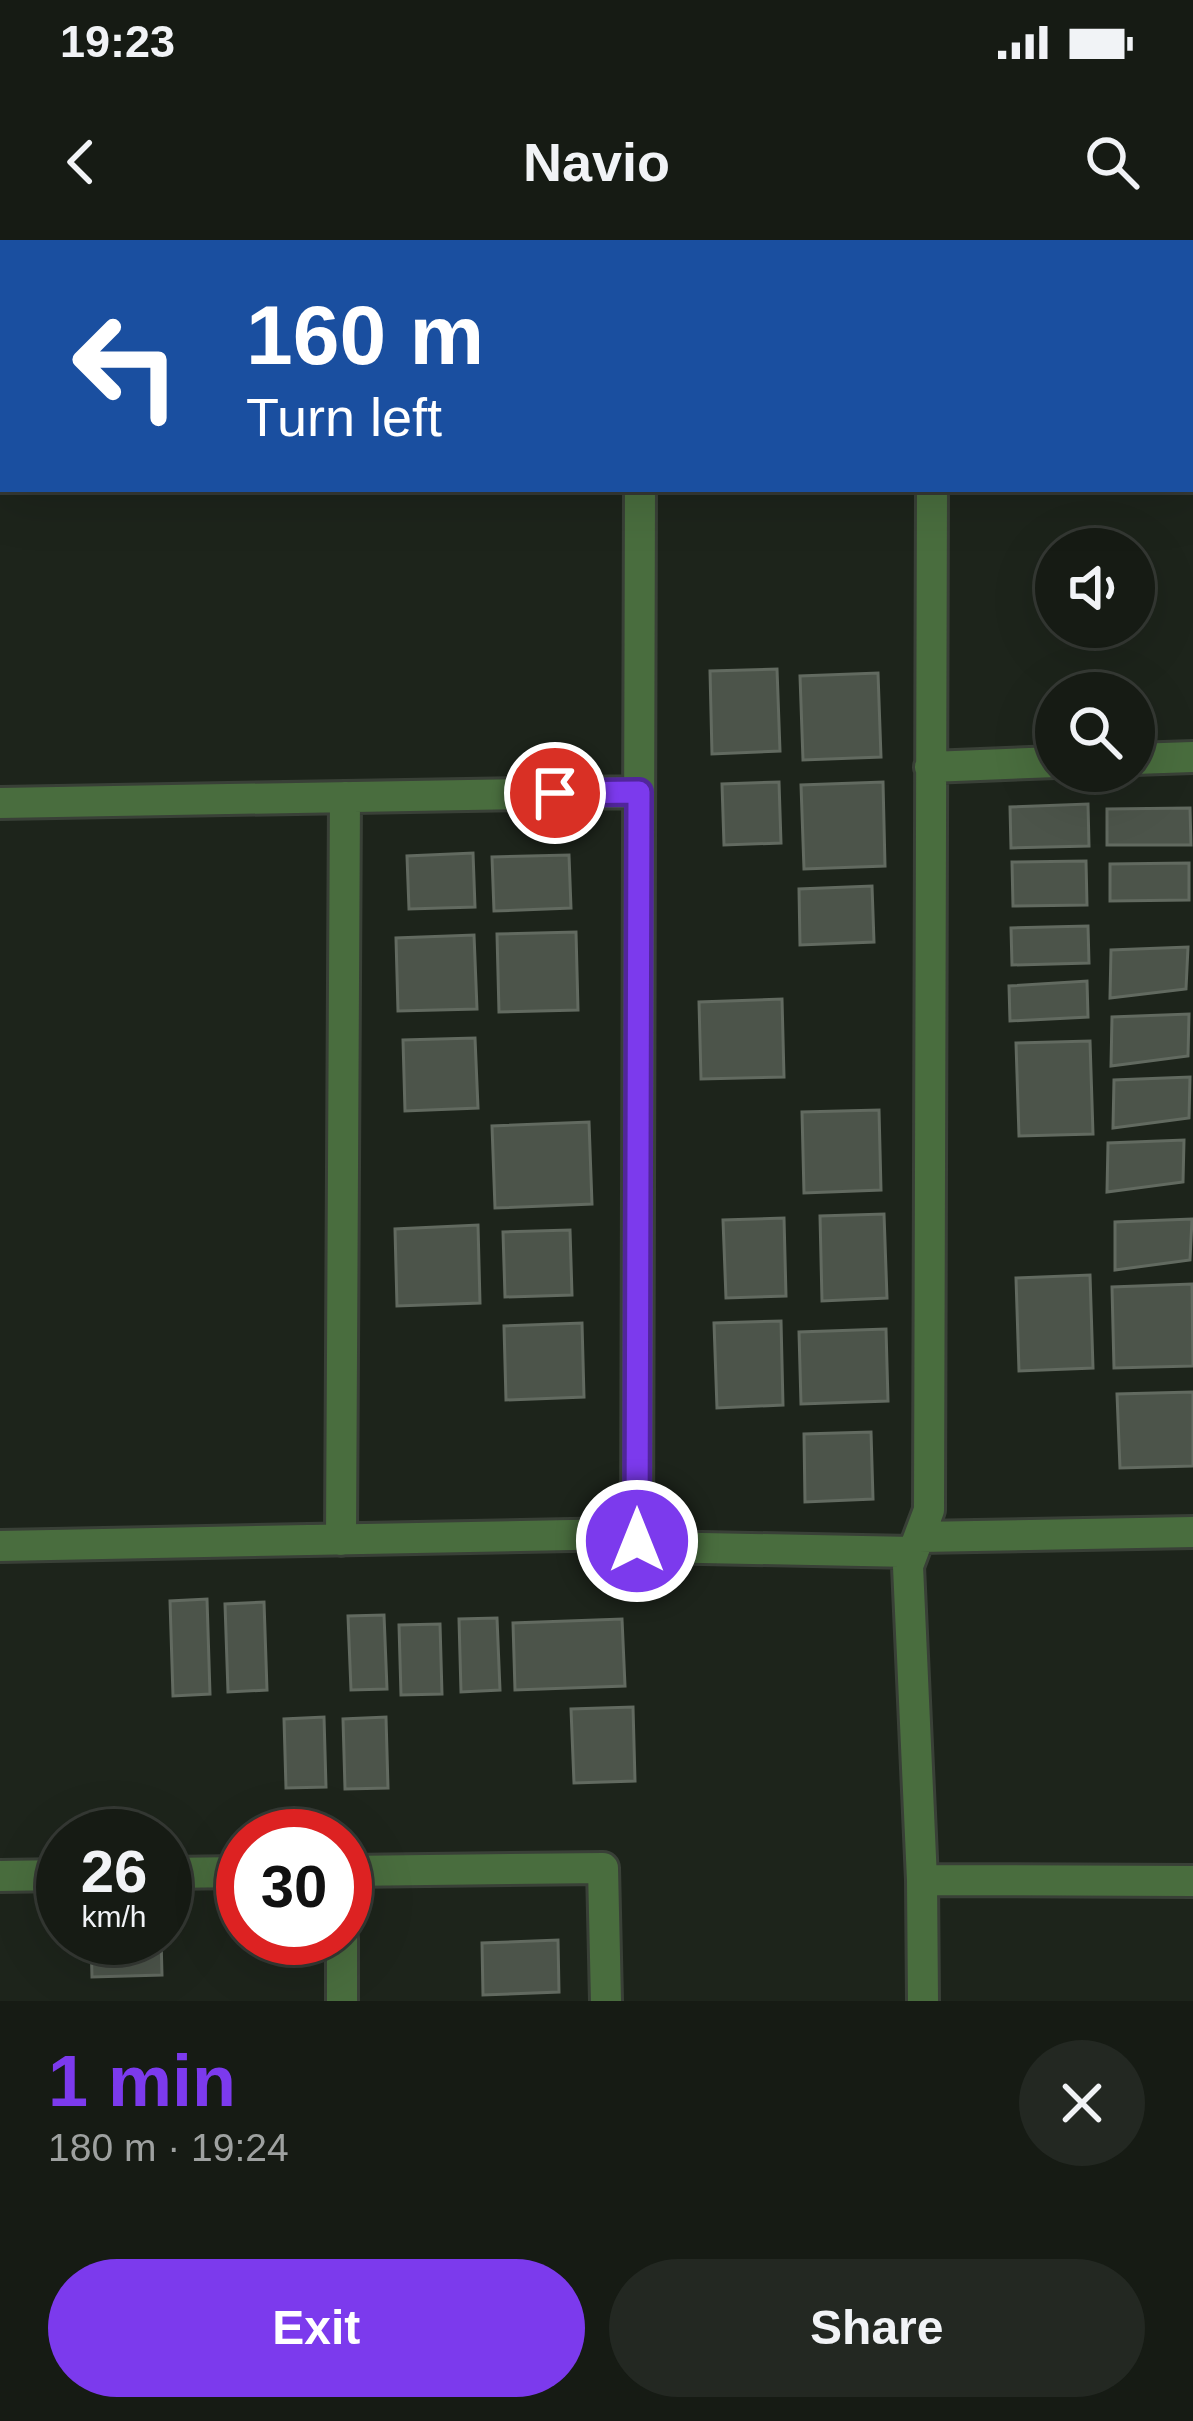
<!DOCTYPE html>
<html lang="en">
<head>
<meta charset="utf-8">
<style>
	:root { --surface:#161b14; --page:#232822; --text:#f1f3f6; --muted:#9ea1a0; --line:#353934; --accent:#7c3aed }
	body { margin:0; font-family:Helvetica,sans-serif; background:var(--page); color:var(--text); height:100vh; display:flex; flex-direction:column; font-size:45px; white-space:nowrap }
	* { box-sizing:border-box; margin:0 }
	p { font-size:39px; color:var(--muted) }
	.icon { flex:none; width:66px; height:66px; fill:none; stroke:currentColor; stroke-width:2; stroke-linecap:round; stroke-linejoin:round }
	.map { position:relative; height:1761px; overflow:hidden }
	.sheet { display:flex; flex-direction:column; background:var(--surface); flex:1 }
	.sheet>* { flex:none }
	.guide { position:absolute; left:0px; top:0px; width:1194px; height:252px; box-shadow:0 12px 48px #0002,0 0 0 3px var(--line); background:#1a4fa0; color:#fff; overflow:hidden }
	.buttons { position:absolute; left:1035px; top:288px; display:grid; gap:24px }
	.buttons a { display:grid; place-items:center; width:120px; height:120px; border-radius:50%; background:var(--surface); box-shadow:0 12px 48px #0002,0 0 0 3px var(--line); font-size:60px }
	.speed { position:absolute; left:36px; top:1569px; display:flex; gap:24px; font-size:60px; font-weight:700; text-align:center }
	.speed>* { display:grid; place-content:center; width:156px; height:156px; border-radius:50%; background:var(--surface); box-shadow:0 12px 48px #0002,0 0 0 3px var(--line); line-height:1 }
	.speed small { font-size:30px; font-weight:400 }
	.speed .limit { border:18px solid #d22; background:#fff; color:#111 }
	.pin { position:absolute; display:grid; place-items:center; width:102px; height:102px; color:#fff; margin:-51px; border:6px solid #fff; border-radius:50%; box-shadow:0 3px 12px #0007 }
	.me { position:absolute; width:132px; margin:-66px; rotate:0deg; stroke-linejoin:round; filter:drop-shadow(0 0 9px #0008) }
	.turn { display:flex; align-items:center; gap:42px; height:252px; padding:0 48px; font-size:54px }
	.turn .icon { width:156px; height:156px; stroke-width:2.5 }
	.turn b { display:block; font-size:84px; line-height:102px }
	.round { display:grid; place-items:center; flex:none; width:126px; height:126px; border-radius:63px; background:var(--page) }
	.head { display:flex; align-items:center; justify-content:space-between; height:204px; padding:0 48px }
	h1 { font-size:72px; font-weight:600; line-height:90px; color:var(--accent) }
	.action { display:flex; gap:24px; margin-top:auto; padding:24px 48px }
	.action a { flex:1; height:138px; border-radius:72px; background:var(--accent); color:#fff; font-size:48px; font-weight:600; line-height:138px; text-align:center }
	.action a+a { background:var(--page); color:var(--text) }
	.status { display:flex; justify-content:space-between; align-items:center; height:84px; padding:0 60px; background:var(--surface); direction:ltr }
	.status svg { height:33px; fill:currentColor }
	header { display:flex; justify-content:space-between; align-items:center; height:156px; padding:0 48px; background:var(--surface); font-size:54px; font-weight:600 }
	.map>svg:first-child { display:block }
	.building { fill:#4c544a; stroke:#626a60; stroke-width:3 }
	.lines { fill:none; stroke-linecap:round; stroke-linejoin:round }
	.minor-casing { stroke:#394037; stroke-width:36 }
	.major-casing { stroke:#394037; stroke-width:36 }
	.minor { stroke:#496d3e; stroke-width:30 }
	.major { stroke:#6cb853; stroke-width:30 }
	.route-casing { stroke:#51269a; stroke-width:30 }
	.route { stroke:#7c3aed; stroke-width:21 }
</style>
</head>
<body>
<div class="status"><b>19:23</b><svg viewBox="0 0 49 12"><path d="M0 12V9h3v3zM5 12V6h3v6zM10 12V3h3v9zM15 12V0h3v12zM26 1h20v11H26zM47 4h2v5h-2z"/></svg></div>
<header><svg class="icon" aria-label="back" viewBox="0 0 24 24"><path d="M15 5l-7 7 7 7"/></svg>Navio<svg class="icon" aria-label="search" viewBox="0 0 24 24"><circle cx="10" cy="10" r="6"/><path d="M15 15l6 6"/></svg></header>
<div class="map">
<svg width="1193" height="1761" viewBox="0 0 1193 1761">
	<rect width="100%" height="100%" fill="#1d241b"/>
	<path class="building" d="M777,429L780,511L712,514L710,431Z
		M878,433L881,517L803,520L800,436Z
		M779,542L781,603L724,605L722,544Z
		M883,542L885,626L804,629L801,545Z
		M1088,564L1089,606L1011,608L1010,567Z
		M1190,568L1191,605H1107V569Z
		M473,613L475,667L409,669L407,616Z
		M569,615L571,668L494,671L492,617Z
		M1086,621L1087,665L1013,666L1012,622Z
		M1189,623V660L1110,661V624Z
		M872,646L874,702L800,705L799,649Z
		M1088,686L1089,723L1012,725L1011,688Z
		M576,692L578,770L499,772L497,694Z
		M474,695L477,769L398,771L396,698Z
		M1188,707L1186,749L1110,758L1111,710Z
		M1087,741L1088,777L1010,781L1009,746Z
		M782,759L784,837L701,839L699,762Z
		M1189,774L1188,816L1111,826L1112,777Z
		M475,798L478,868L405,871L403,800Z
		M1090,801L1093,894L1019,896L1016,803Z
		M1190,837L1189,878L1113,888L1114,840Z
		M879,870L881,950L804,953L802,872Z
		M589,882L592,964L495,968L492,886Z
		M1184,900L1183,942L1107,952L1108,903Z
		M884,974L887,1058L822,1061L820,976Z
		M784,978L786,1056L726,1058L723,980Z
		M1192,979L1190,1020L1115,1030V982Z
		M478,985L480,1063L397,1066L395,989Z
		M570,990L572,1055L505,1057L503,992Z
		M1090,1035L1093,1128L1019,1131L1016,1038Z
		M1192,1044L1193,1126L1114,1128L1112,1047Z
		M781,1081L783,1165L717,1168L714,1083Z
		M582,1083L584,1157L506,1160L504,1086Z
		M886,1089L888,1161L801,1164L799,1092Z
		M1193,1152V1226L1120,1228L1117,1154Z
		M871,1192L873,1259L805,1262L804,1194Z
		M207,1359L210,1454L173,1456L170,1361Z
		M264,1362L267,1450L228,1452L225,1364Z
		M384,1375L387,1449L351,1450L348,1376Z
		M497,1378L500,1450L461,1452L459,1379Z
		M622,1379L625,1446L515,1450L513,1383Z
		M440,1384L442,1454L401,1455L399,1385Z
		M633,1467L635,1541L574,1543L571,1469Z
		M324,1477L326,1547L286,1548L284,1479Z
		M386,1477L388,1548L345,1549L343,1479Z
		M91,1698H161L162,1735L92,1737Z
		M558,1700L559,1752L483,1755L482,1703Z"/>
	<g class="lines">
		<defs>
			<path id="minor" d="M1134,519L1193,517
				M930,527L1056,522
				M0,563L639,552
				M919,1297L1193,1292
				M341,1300L345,557
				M637,1301L640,249
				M0,1306L621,1294L653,1307L912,1312
				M345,1631L603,1628L606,1761
				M165,1633L243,1632
				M0,1636L63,1635
				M922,1640L1193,1641
				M342,1698V1761
				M923,1761L922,1640L908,1326L929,1270L932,249"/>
			<path id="major" d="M1191,69H1193
				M1191,116H1193
				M0,140H3
				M0,195H3"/>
		</defs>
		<use href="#minor" class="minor-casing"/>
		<use href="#major" class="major-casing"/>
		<use href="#minor" class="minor"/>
		<use href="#major" class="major"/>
	</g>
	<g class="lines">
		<defs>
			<path id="route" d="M555,553L639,552L637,1301"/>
		</defs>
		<use href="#route" class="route-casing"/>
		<use href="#route" class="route"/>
	</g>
</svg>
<div class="buttons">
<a><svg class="icon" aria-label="sound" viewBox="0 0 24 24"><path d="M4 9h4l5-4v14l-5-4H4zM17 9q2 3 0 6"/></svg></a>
<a><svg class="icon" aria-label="search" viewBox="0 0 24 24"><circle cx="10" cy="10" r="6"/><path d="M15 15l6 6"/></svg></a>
</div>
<div class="speed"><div>26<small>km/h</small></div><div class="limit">30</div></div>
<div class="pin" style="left:555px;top:553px;background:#d93025"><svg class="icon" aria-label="arrive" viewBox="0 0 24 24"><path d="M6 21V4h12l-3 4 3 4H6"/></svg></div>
<svg class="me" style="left:637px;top:1301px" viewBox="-20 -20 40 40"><circle r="17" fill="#7c3aed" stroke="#fff" stroke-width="3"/><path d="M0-11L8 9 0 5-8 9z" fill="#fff"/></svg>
<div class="guide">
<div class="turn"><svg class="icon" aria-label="left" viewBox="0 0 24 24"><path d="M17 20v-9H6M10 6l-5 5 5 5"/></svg><div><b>160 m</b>Turn left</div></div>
</div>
</div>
<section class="sheet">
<div class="head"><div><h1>1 min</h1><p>180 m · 19:24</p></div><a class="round"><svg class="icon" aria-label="close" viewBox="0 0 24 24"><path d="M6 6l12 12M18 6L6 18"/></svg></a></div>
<div class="action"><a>Exit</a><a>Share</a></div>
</section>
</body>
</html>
